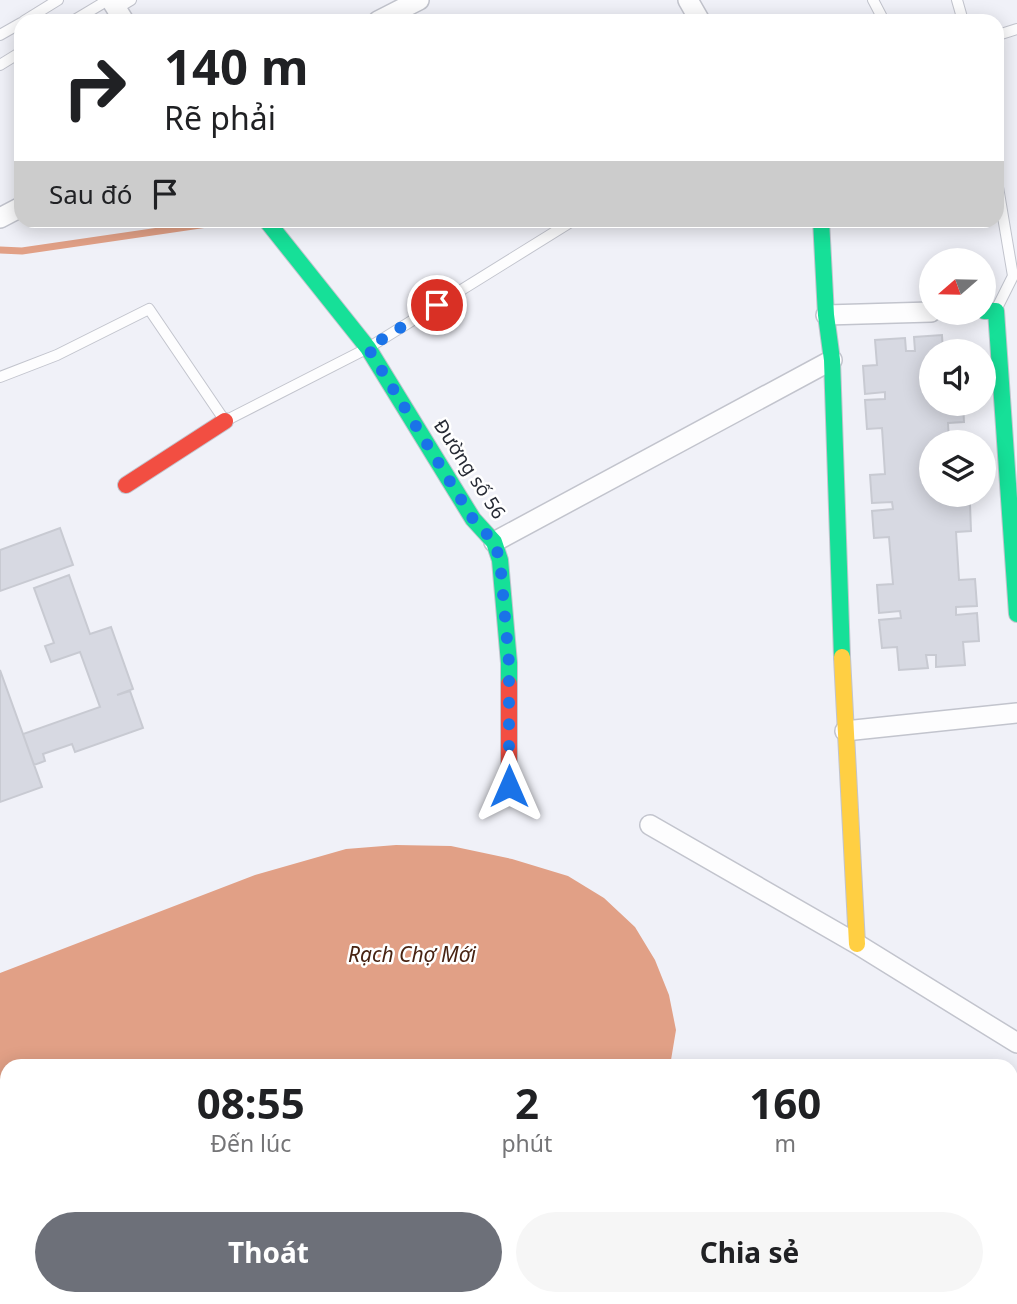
<!DOCTYPE html>
<html lang="vi">
<head>
<meta charset="utf-8">
<style>
	:root { --surface:#fff; --page:#f6f6f6; --text:#202124; --muted:#757577; --accent:#6d7079 }
	body { margin:0; font-family:"Noto Sans",sans-serif; background:var(--page); color:var(--text); height:100vh; display:flex; flex-direction:column; font-size:26px; white-space:nowrap }
	* { box-sizing:border-box; margin:0 }
	p { font-size:23px; color:var(--muted) }
	.icon { flex:none; width:38px; height:38px; fill:none; stroke:currentColor; stroke-width:2; stroke-linecap:round; stroke-linejoin:round }
	.map { position:relative; flex:1; overflow:hidden }
	.details { position:absolute; left:0px; top:1059px; width:1018px; height:247px; display:flex; flex-direction:column; background:var(--surface); border-radius:21px 21px 0 0; box-shadow:0 4px 18px #0003 }
	.details>* { flex:none }
	.hud { position:absolute; left:14px; top:14px; width:990px; height:214px; border-radius:21px; box-shadow:0 4px 18px #0003; background:#fff; color:var(--text); overflow:hidden }
	.needle { width:46px; rotate:250deg }
	.tools { position:absolute; left:919px; top:248px; display:grid; gap:14px }
	.tools a { display:grid; place-items:center; width:77px; height:77px; border-radius:50%; background:var(--surface); box-shadow:0 4px 18px #0003; font-size:35px }
	.pin { position:absolute; display:grid; place-items:center; width:60px; height:60px; color:#fff; margin:-30px; border:4px solid #fff; border-radius:50%; box-shadow:0 2px 7px #0007 }
	.me { position:absolute; width:77px; margin:-38px; rotate:0deg; stroke-linejoin:round; filter:drop-shadow(0 0 5px #0008) }
	.turn { display:flex; align-items:center; gap:24px; height:147px; padding:0 35px; font-size:32px }
	.turn .icon { width:91px; height:91px; stroke-width:2.5 }
	.turn b { display:block; font-size:49px; line-height:60px }
	.then { display:flex; align-items:center; height:66px; padding:0 35px; background:#0003; gap:14px; font-size:26px }
	.eta { display:flex; justify-content:space-evenly; align-items:center; height:119px; text-align:center }
	.eta b { font-size:42px; font-weight:700; line-height:49px }
	.button { display:flex; gap:14px; margin-top:auto; padding:14px 35px }
	.button a { flex:1; height:80px; border-radius:42px; background:var(--accent); color:#fff; font-size:28px; font-weight:700; line-height:80px; text-align:center }
	.button a+a { background:var(--page); color:var(--text) }
	.map>svg:first-child { display:block }
	.water { fill:#e1a086 }
	.lines { fill:none; stroke-linecap:round; stroke-linejoin:round }
	.stream { stroke:#e1a086; stroke-width:7 }
	.building { fill:#d7d9e2; stroke:#c8cad2; stroke-width:2 }
	.lane-casing { stroke:#c2c4cd; stroke-width:12 }
	.street-casing { stroke:#c2c4cd; stroke-width:22 }
	.fast-casing { stroke:#c2c4cd; stroke-width:18 }
	.slow-casing { stroke:#c2c4cd; stroke-width:18 }
	.jam-casing { stroke:#c2c4cd; stroke-width:18 }
	.lane { stroke:#fdfdfe; stroke-width:10 }
	.street { stroke:#fdfdfe; stroke-width:19 }
	.fast { stroke:#16e098; stroke-width:16 }
	.slow { stroke:#ffcf43; stroke-width:16 }
	.jam { stroke:#f24e42; stroke-width:16 }
	.route { stroke:#1a73e8; stroke-width:12; stroke-dasharray:0 21.6 }
	.labels { text-anchor:middle; stroke-width:5; stroke-linejoin:round; paint-order:stroke }
	.street-label { font-size:19px; fill:#272b35; stroke:#fff }
	.water-label { font-size:21px; font-style:italic; fill:#482312; stroke:#fff }
</style>
</head>
<body>
<div class="map">
<svg width="1017" height="1304" viewBox="0 0 1017 1304">
	<rect width="100%" height="100%" fill="#f0f1f8"/>
	<path class="water" d="M396,845L451,846L512,859L568,876L604,898L635,927L655,960L669,995L676,1030L670,1066H7V1127L0,1129V973L255,875L346,849Z
		M705,1299L712,1304H401L400,1299Z"/>
	<g class="lines">
		<path class="stream" d="M275,221L299,220
			M0,250L22,251L214,223L260,222"/>
	</g>
	<path class="building" d="M942,335L943,352H931V404H963L964,422L948,423L949,443H931V495H969L948,498L949,505L970,504L971,531L956,532L959,580L975,579L977,606L956,607V615L977,613L979,641L963,642L965,665L936,667V655H926L928,668L899,670L897,647L882,648L879,620L901,618L900,611L879,613L877,585L893,584L889,537L874,538L872,511L893,509L892,502L872,503L870,475L885,474L882,428L867,429L865,400L885,399V392L865,394L863,366L877,365L875,340L905,338L906,351H915L914,337Z
		M60,528L73,565L0,591V550Z
		M69,575L90,634L111,627L133,689L117,695L130,691L143,728L75,752L72,744L43,754L45,761L34,765L23,734L100,707L80,652L51,662L45,646L54,643L34,588Z
		M0,670L42,787L0,802Z"/>
	<g class="lines">
		<defs>
			<path id="lane" d="M873,0L884,21
				M957,0L963,21
				M116,9L131,0
				M24,21L58,0
				M73,21L108,0
				M0,35L21,23
				M998,35L1017,29
				M0,65L21,52
				M996,310L1013,276L998,187
				M0,377L57,355L149,309L225,421L368,348L574,220"/>
			<path id="street" d="M111,0L124,21
				M688,0L700,21
				M378,21L419,0
				M0,218L21,207
				M826,315L931,312
				M494,542L832,360
				M845,731L1017,713
				M650,825L857,944L1017,1043
				M108,1304V1298
				M296,1304V1298"/>
			<path id="fast" d="M266,220L368,348L473,519L494,542L500,560L509,663V684
				M821,220L826,315L832,360L842,657
				M984,311H996L1017,614"/>
			<path id="slow" d="M842,657L857,944"/>
			<path id="jam" d="M126,485L225,421
				M509,684V787"/>
		</defs>
		<use href="#lane" class="lane-casing"/>
		<use href="#street" class="street-casing"/>
		<use href="#fast" class="fast-casing"/>
		<use href="#slow" class="slow-casing"/>
		<use href="#jam" class="jam-casing"/>
		<use href="#lane" class="lane"/>
		<use href="#street" class="street"/>
		<use href="#fast" class="fast"/>
		<use href="#slow" class="slow"/>
		<use href="#jam" class="jam"/>
	</g>
	<g class="lines">
		<path class="route" d="M437,305L368,348L473,519L494,542L500,560L509,663V786"/>
	</g>
	<g class="labels">
		<g class="street-label">
			<text transform="translate(470 469) rotate(57)" y="7">Đường số 56</text>
		</g>
		<g class="water-label">
			<text x="412" y="962">Rạch Chợ Mới</text>
		</g>
	</g>
</svg>
<div class="tools">
<a><svg class="needle" viewBox="-14 -14 28 28"><path d="M0-13l5 13h-10z" fill="#e53935"/><path d="M0 13l5-13h-10z" fill="#757577"/></svg></a>
<a><svg class="icon" aria-label="sound" viewBox="0 0 24 24"><path d="M4 9h4l5-4v14l-5-4H4zM17 9q2 3 0 6"/></svg></a>
<a><svg class="icon" aria-label="layers" viewBox="0 0 24 24"><path d="M12 4l9 5-9 5-9-5zM3 14l9 5 9-5"/></svg></a>
</div>
<div class="pin" style="left:437px;top:305px;background:#d93025"><svg class="icon" aria-label="arrive" viewBox="0 0 24 24"><path d="M6 21V4h12l-3 4 3 4H6"/></svg></div>
<svg class="me" style="left:509px;top:786px" viewBox="-20 -20 40 40"><path d="M0-17L14 15 0 8-14 15z" fill="#1a73e8" stroke="#fff" stroke-width="4"/></svg>
<div class="hud">
<div class="turn"><svg class="icon" aria-label="right" viewBox="0 0 24 24"><path d="M7 20v-9h11M14 6l5 5-5 5"/></svg><div><b>140 m</b>Rẽ phải</div></div>
<div class="then">Sau đó<svg class="icon" aria-label="arrive" viewBox="0 0 24 24"><path d="M6 21V4h12l-3 4 3 4H6"/></svg></div>
</div>
<section class="details">
<div class="eta">
<div><b>08:55</b><p>Đến lúc</p></div>
<div><b>2</b><p>phút</p></div>
<div><b>160</b><p>m</p></div>
</div>
<div class="button"><a>Thoát</a><a>Chia sẻ</a></div>
</section>
</div>
</body>
</html>
